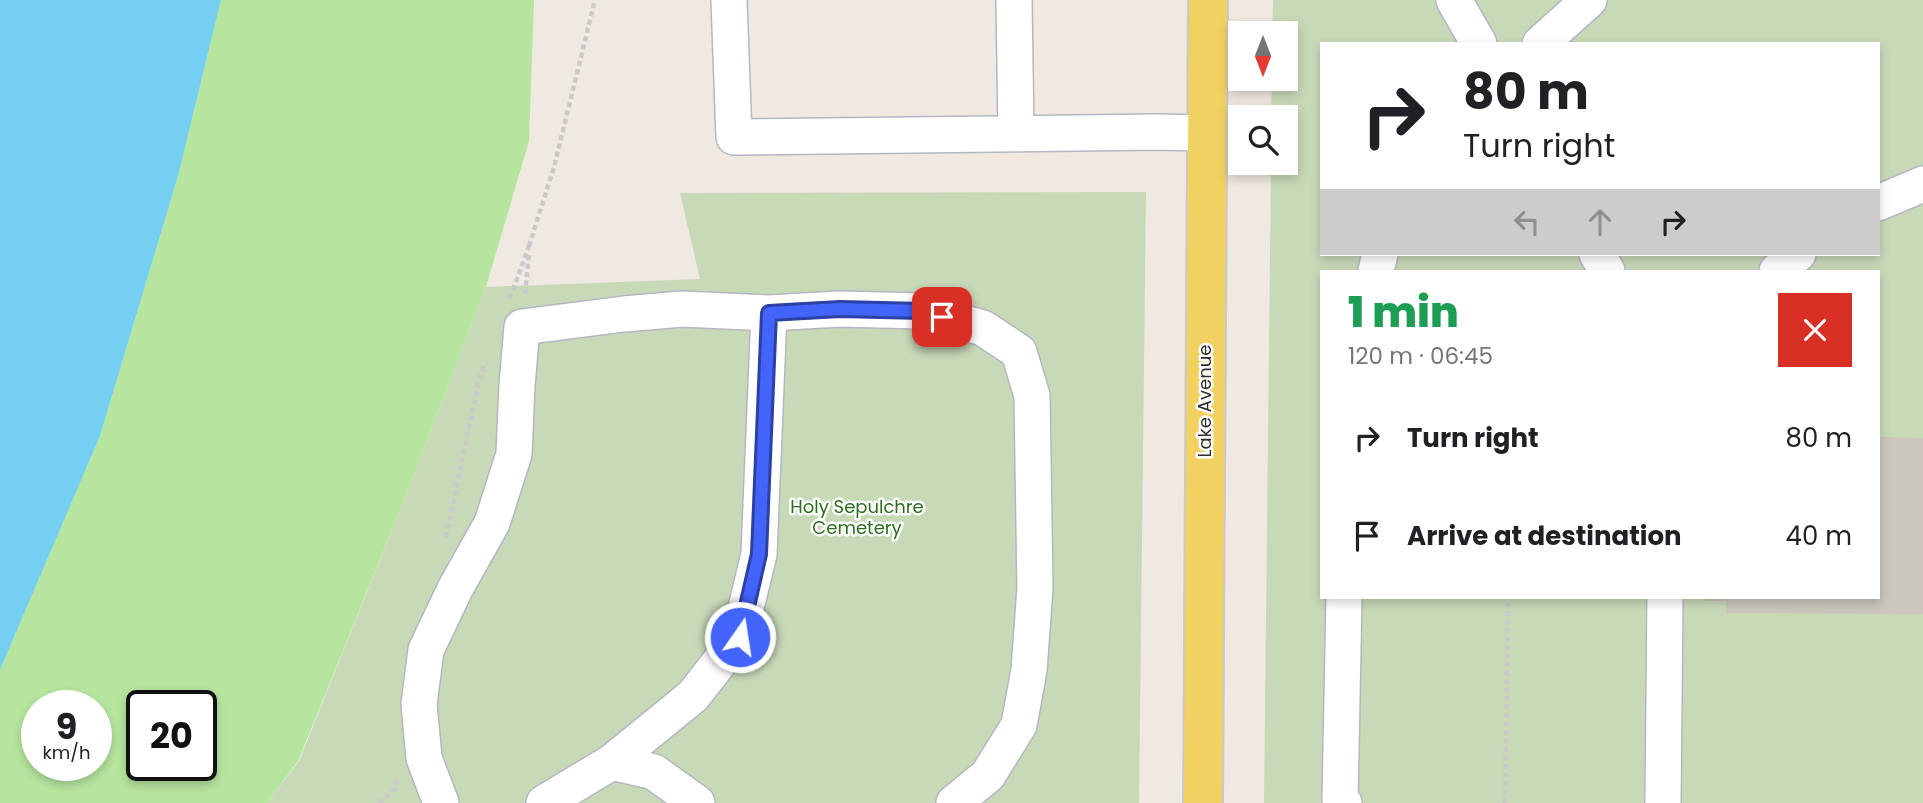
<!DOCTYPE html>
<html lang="en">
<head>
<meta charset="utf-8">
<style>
	:root { --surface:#fff; --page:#f2f2f2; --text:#202124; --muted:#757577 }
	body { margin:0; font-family:Poppins,sans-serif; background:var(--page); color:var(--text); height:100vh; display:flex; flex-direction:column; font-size:26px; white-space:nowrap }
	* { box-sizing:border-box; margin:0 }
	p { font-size:23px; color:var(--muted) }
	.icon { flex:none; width:38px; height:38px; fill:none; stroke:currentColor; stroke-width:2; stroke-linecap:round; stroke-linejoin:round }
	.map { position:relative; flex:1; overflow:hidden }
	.drawer { position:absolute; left:1320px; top:270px; width:560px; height:329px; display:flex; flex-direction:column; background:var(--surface); border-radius:0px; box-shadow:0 4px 10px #0003 }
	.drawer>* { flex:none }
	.hud { position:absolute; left:1320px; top:42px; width:560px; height:214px; border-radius:0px; box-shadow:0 4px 10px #0003; background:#fff; color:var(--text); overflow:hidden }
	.needle { width:46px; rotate:180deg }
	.tools { position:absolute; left:1228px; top:21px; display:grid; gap:14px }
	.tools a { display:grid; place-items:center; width:70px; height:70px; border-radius:0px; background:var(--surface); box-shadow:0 4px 10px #0003; font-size:35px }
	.speed { position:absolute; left:21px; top:690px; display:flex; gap:14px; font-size:35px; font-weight:700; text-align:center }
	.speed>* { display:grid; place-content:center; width:91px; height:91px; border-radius:50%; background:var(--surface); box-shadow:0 4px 10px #0003; line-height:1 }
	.speed small { font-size:18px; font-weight:400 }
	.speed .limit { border:4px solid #111; border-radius:10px; background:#fff; color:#111 }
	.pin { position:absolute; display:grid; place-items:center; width:60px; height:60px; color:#fff; margin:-30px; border-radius:14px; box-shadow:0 4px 10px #0006 }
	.me { position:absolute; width:77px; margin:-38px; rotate:13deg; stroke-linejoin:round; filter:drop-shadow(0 0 5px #0008) }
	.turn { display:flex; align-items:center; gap:24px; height:147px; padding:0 28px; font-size:32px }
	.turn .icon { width:91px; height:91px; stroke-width:2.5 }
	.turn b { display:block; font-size:49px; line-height:60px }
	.lanes { display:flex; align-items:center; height:66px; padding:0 28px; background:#0003; justify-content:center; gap:35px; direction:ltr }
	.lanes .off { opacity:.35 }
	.round { display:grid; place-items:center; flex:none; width:74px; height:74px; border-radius:0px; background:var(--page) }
	.summary { display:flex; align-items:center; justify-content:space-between; height:119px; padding:0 28px }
	h1 { font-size:42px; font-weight:800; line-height:52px; color:#1e9e55 }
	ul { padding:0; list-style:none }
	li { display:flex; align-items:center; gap:21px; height:98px; padding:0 28px }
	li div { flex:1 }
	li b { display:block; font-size:26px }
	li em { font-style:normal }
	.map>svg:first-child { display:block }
	.green { fill:#b6e59e; fill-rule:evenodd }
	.cemetery { fill:#c8d9b8; fill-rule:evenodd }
	.water { fill:#75cff0 }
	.building { fill:#cbc7bf; stroke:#cbc5ba; stroke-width:2 }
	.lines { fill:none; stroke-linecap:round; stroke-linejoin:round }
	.minor-casing { stroke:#b4b7c1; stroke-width:38 }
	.major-casing { stroke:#c9c9c9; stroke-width:42 }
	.path { stroke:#c9c9c9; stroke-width:4.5; stroke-dasharray:5 3.5; stroke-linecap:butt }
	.minor { stroke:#fff; stroke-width:35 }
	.major { stroke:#f2d163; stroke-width:38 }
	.route-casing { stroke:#2b41a3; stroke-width:18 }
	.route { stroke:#4264fb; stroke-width:12 }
	.labels { text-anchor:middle; stroke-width:5; stroke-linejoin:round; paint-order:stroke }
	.street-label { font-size:18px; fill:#2e2e2e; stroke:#fff }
	.park-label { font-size:18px; fill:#2c6e1b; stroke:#fff }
</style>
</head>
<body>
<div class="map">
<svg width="1923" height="803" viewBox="0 0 1923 803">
	<rect width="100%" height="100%" fill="#efe9e1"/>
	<path class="green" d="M221,0H534L529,141L486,287L403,503L298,761L267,803H0V670L100,436L178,176ZM37,705H96V765H37ZM142,705H201V765H142Z"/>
	<path class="cemetery" d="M1273,0H1923V803H1264L1271,163H1286V117H1271L1272,79H1286V33H1272ZM1321,44H1878V254H1321ZM1321,271H1878V597H1321Z
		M1146,192L1139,803H267L299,761L403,503L486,287L700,279L680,193Z"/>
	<path class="water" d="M0,0H221L178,176L100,436L0,670Z"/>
	<path class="building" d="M1878,438L1923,439V613L1727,612V600H1706V597H1878Z"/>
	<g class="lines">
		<defs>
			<path id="minor" d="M729,0L734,137L1157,132L1207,133
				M1014,0L1016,133
				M1454,0L1479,44
				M1540,44L1589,0
				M1878,203L1923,184
				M1597,254L1607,271
				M1376,271L1380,254
				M1777,271L1798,254
				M612,762L654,772L697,803
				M441,803L424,758L419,704L426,650L455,589L492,523L514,454L517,385L522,327L624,314L682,309L769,313L840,309L922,311L983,328L1019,352L1032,396L1035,588L1029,670L1019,725L988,775L954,803
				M544,803L612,762L693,696L739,637L759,554L769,313
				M1344,803L1340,800L1344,597
				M1663,803L1665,597"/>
			<path id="major" d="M1203,803L1208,0"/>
		</defs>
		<use href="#minor" class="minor-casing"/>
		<use href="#major" class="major-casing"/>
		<path class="path" d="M529,246L554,167L595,0
			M525,294L529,254
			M510,298L529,246
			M446,537L479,380L486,362
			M379,803L395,789L397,776
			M1505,803L1508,597"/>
		<use href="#minor" class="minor"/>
		<use href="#major" class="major"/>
	</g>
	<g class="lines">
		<defs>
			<path id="route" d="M740,637L759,554L769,313L840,309L922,311L942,317"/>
		</defs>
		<use href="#route" class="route-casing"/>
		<use href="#route" class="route"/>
	</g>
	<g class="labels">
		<g class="street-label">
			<text transform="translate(1205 401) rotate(-90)" y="6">Lake Avenue</text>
		</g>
		<g class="park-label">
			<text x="857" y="513">Holy Sepulchre<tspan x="857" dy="21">Cemetery</tspan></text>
		</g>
	</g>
</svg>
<div class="tools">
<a><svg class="needle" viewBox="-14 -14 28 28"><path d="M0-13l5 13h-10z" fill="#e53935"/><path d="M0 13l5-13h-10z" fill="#757577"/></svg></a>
<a><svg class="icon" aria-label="search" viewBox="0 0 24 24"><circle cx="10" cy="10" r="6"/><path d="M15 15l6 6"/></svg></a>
</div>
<div class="speed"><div>9<small>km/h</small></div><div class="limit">20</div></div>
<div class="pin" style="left:942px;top:317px;background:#d93025"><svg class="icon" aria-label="arrive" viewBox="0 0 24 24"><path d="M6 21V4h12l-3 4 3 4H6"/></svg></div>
<svg class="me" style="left:740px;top:637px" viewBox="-20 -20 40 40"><circle r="17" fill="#4264fb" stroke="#fff" stroke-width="3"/><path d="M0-11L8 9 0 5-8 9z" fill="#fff"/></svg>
<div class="hud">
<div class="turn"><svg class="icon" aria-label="right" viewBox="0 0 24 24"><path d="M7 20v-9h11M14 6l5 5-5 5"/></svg><div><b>80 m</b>Turn right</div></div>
<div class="lanes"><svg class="icon off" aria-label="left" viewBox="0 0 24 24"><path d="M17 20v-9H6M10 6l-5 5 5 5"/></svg><svg class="icon off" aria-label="ahead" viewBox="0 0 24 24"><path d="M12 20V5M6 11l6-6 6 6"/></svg><svg class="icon" aria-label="right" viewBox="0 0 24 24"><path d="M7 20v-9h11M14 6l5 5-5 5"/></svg></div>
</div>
<section class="drawer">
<div class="summary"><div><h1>1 min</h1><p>120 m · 06:45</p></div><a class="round" style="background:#d93025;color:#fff"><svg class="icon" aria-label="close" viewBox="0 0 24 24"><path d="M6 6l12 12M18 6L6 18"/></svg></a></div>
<ul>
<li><svg class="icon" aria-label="right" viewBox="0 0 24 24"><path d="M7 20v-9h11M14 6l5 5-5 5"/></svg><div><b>Turn right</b></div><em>80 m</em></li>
<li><svg class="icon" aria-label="arrive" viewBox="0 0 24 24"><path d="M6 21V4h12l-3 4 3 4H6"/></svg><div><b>Arrive at destination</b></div><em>40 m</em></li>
</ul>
</section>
</div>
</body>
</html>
